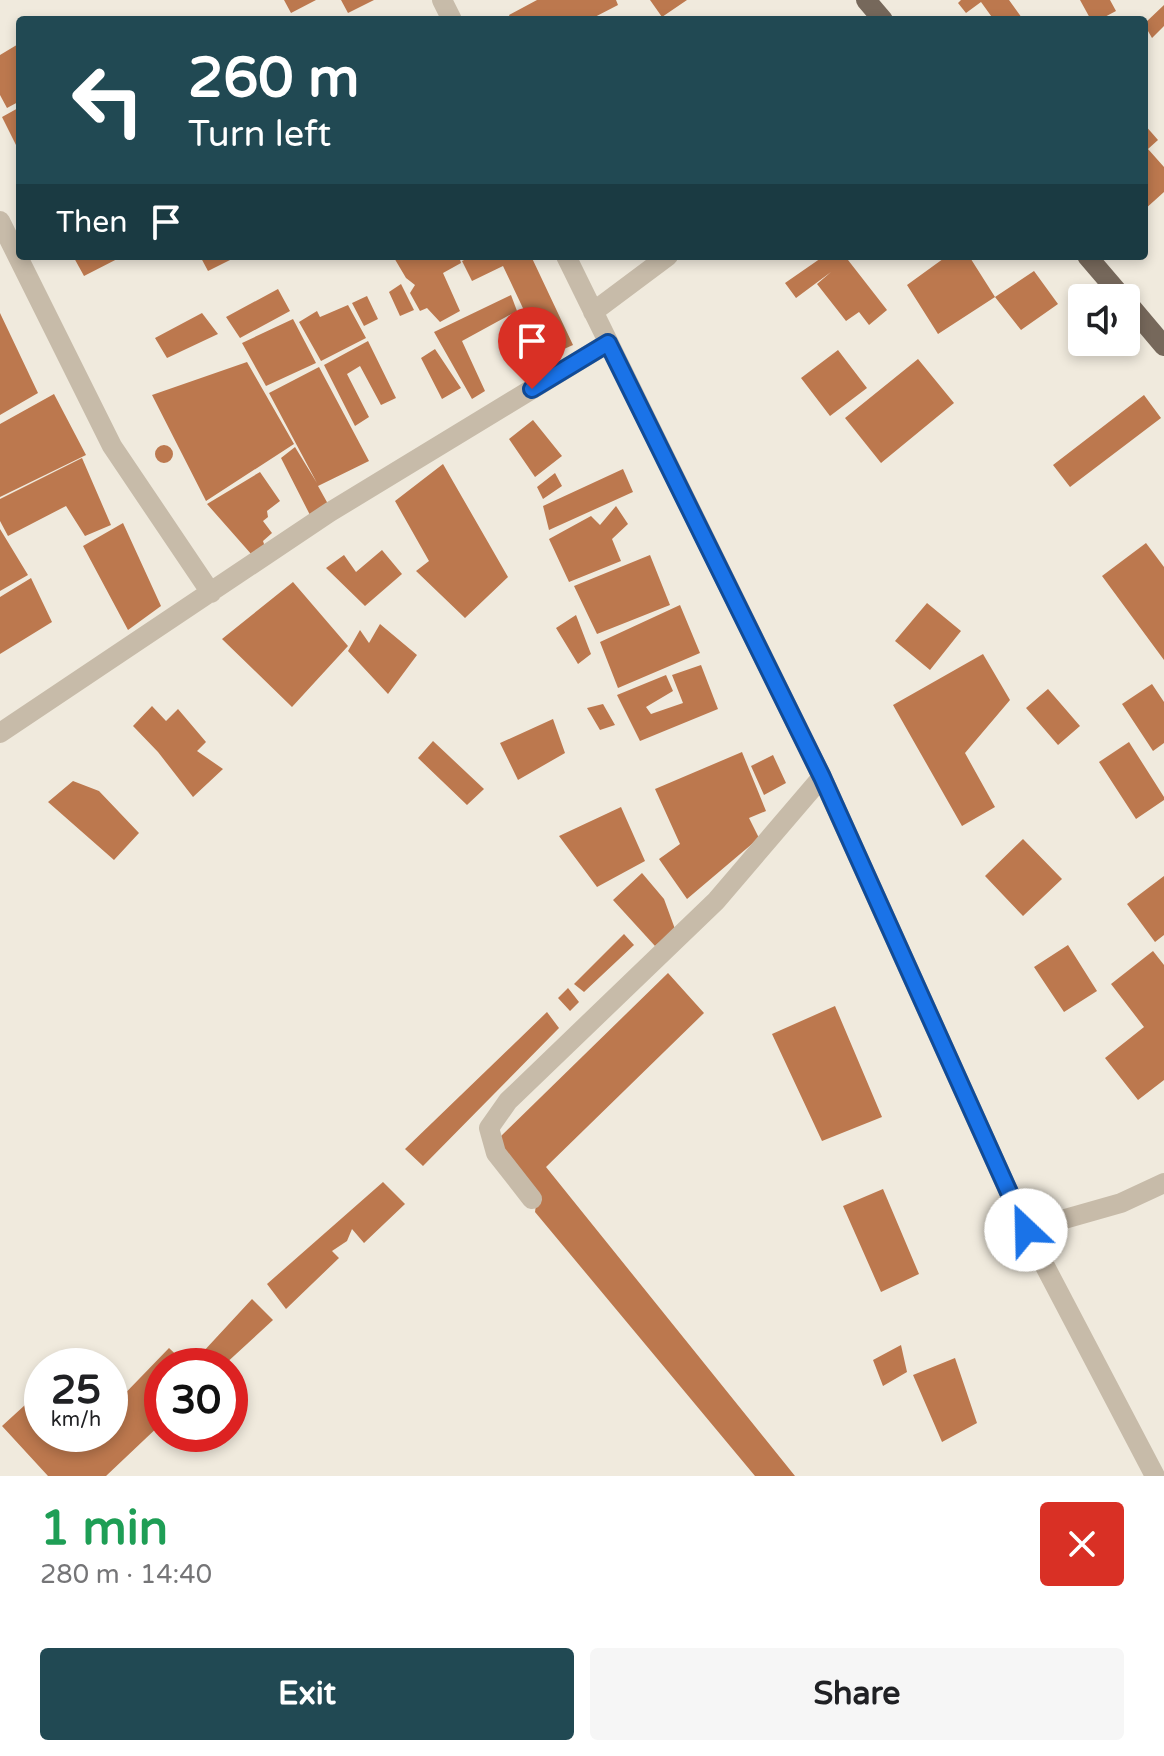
<!DOCTYPE html>
<html lang="en">
<head>
<meta charset="utf-8">
<style>
	:root { --surface:#fff; --page:#f6f6f6; --text:#202124; --muted:#757577; --accent:#214953 }
	body { margin:0; font-family:"Varela Round",sans-serif; background:var(--page); color:var(--text); height:100vh; display:flex; flex-direction:column; font-size:30px; white-space:nowrap }
	* { box-sizing:border-box; margin:0 }
	p { font-size:26px; color:var(--muted) }
	.icon { flex:none; width:44px; height:44px; fill:none; stroke:currentColor; stroke-width:2; stroke-linecap:round; stroke-linejoin:round }
	.map { position:relative; height:1476px; overflow:hidden }
	.drawer { display:flex; flex-direction:column; background:var(--surface); flex:1 }
	.drawer>* { flex:none }
	.guide { position:absolute; left:16px; top:16px; width:1132px; height:244px; border-radius:8px; box-shadow:0 4px 12px #0003; background:#214953; color:#fff; overflow:hidden }
	.tools { position:absolute; left:1068px; top:284px; display:grid; gap:16px }
	.tools a { display:grid; place-items:center; width:72px; height:72px; border-radius:8px; background:var(--surface); box-shadow:0 4px 12px #0003; font-size:40px }
	.speed { position:absolute; left:24px; top:1348px; display:flex; gap:16px; font-size:40px; font-weight:700; text-align:center }
	.speed>* { display:grid; place-content:center; width:104px; height:104px; border-radius:50%; background:var(--surface); box-shadow:0 4px 12px #0003; line-height:1 }
	.speed small { font-size:20px; font-weight:400 }
	.speed .limit { border:12px solid #d22; background:#fff; color:#111 }
	.pin { position:absolute; display:grid; place-items:center; width:68px; height:68px; color:#fff; margin:-82px -34px; border-radius:50% 50% 50% 0; rotate:-45deg; box-shadow:0 0 8px #0007 }
	.pin .icon { rotate:45deg }
	.me { position:absolute; width:88px; margin:-44px; rotate:336deg; stroke-linejoin:round; filter:drop-shadow(0 0 6px #0008) }
	.turn { display:flex; align-items:center; gap:28px; height:168px; padding:0 40px; font-size:36px }
	.turn .icon { width:104px; height:104px; stroke-width:2.5 }
	.turn b { display:block; font-size:56px; line-height:68px }
	.then { display:flex; align-items:center; height:76px; padding:0 40px; background:#0003; gap:16px; font-size:30px }
	.round { display:grid; place-items:center; flex:none; width:84px; height:84px; border-radius:8px; background:var(--page) }
	.summary { display:flex; align-items:center; justify-content:space-between; height:136px; padding:0 40px }
	h1 { font-size:48px; font-weight:700; line-height:60px; color:#1e9e55 }
	.primary-button { display:flex; gap:16px; margin-top:auto; padding:16px 40px }
	.primary-button a { flex:1; height:92px; border-radius:8px; background:var(--accent); color:#fff; font-size:32px; font-weight:700; line-height:92px; text-align:center }
	.primary-button a+a { background:var(--page); color:var(--text) }
	.map>svg:first-child { display:block }
	.building { fill:#bc784e }
	.lines { fill:none; stroke-linecap:round; stroke-linejoin:round }
	.minor { stroke:#c7bba9; stroke-width:20 }
	.major { stroke:#76685b; stroke-width:20 }
	.route-casing { stroke:#114b97; stroke-width:20 }
	.route { stroke:#1a73e8; stroke-width:14 }
</style>
</head>
<body>
<div class="map">
<svg width="1164" height="1476" viewBox="0 0 1164 1476">
	<rect width="100%" height="100%" fill="#f0eadd"/>
	<path class="building" d="M284,0H316L291,13Z
		M341,0H374L348,13Z
		M537,0H616L618,5L589,20H511L509,15Z
		M650,0H687L662,17Z
		M961,0H1009L1022,18L994,20L981,2L966,13L958,3Z
		M1080,0H1110L1116,11L1099,20H1091Z
		M1164,5V26L1152,38L1144,24Z
		M20,43V101L7,108L0,95V55Z
		M20,107V153L2,117Z
		M1144,124L1158,140L1148,149L1164,167V192L1144,210Z
		M73,256H123L84,276Z
		M200,256H238L208,271Z
		M393,256H459L461,263L443,273L460,311L440,322L427,308L420,311L410,293L415,285L406,278Z
		M472,256H531L573,345L546,357L503,266L472,281L462,261Z
		M824,256H842L848,260L887,310L869,325L859,312L846,321L817,284L831,272L796,298L785,283Z
		M947,256H969L995,297L938,334L907,285Z
		M1034,271L1058,304L1021,330L995,297Z
		M401,284L414,310L400,316L389,292Z
		M278,289L290,311L240,338L226,317Z
		M511,295L517,311L462,341L485,391L472,399L434,332Z
		M367,296L378,319L364,326L352,303Z
		M348,305L366,338L321,361L299,322L317,311L320,317Z
		M0,313L38,393L0,415Z
		M202,313L218,334L167,358L155,338Z
		M293,319L316,363L266,386L242,343Z
		M368,341L396,398L381,405L360,366L347,374L369,417L355,426L324,365Z
		M435,349L461,388L442,399L421,358Z
		M838,350L867,388L830,416L801,378Z
		M918,359L954,403L881,463L845,418Z
		M247,362L294,444L206,501L152,395Z
		M319,367L369,461L318,486L328,504L310,515L281,458L295,447L317,483L269,393Z
		M54,394L86,455L0,497V424Z
		M1144,395L1161,418L1070,487L1053,465Z
		M533,420L562,456L535,477L509,439Z
		M155 454a9 9 0 1 1 18 0a9 9 0 1 1-18 0Z
		M82,458L111,525L85,536L66,506L8,536L0,521V499Z
		M443,464L508,577L465,618L416,571L429,561L395,501Z
		M623,469L633,492L549,530L543,506Z
		M260,472L280,501L267,511L268,517L263,521L272,533L263,541L265,547L252,555L207,504Z
		M555,473L562,486L543,499L537,487Z
		M616,506L628,524L612,539L621,561L569,582L549,539L591,516L600,525Z
		M123,523L161,606L128,630L83,546Z
		M0,529L28,575L0,591Z
		M1146,543L1164,567V660L1102,576Z
		M382,550L402,574L365,606L326,568L344,555L356,572Z
		M650,555L670,605L597,634L574,586Z
		M31,578L52,622L0,654V597Z
		M293,582L348,646L292,707L222,639Z
		M927,603L961,631L930,670L895,641Z
		M680,605L700,653L618,688L600,642Z
		M576,615L591,654L578,664L556,628Z
		M380,624L417,655L388,694L348,651L360,630L369,643Z
		M983,654L1010,700L965,753L995,807L962,826L893,705Z
		M701,665L718,709L640,741L617,695L666,675L673,691L646,707L651,714L683,703L672,675Z
		M1152,684L1164,702V743L1153,751L1122,704Z
		M1048,689L1080,726L1058,745L1026,708Z
		M603,704L615,725L600,730L587,708Z
		M152,706L166,721L178,709L206,742L197,751L223,769L193,797L158,752L133,726Z
		M553,719L565,753L518,780L500,743Z
		M433,741L484,789L467,805L418,758Z
		M1129,742L1164,797V800L1136,819L1099,762Z
		M742,752L766,811L749,818L759,838L687,899L659,859L680,844L655,789Z
		M773,755L786,783L764,795L751,766Z
		M73,781L99,791L139,833L114,860L48,802Z
		M621,807L645,861L597,887L559,836Z
		M1023,839L1062,879L1023,916L985,876Z
		M642,873L664,899L675,929L655,946L613,900Z
		M1164,876V935L1155,942L1127,904Z
		M624,934L634,945L584,992L574,984Z
		M1068,945L1097,991L1064,1012L1034,967Z
		M1153,951L1164,965V1080L1138,1100L1105,1058L1144,1027L1111,984Z
		M668,973L704,1013L546,1167L795,1476H755L535,1212L537,1197L502,1154L499,1138Z
		M568,988L579,1002L570,1011L558,998Z
		M835,1006L882,1117L822,1141L772,1034Z
		M547,1012L559,1028L423,1166L405,1149Z
		M383,1182L405,1204L364,1243L352,1229L347,1241L332,1251L339,1258L286,1309L267,1284Z
		M883,1189L919,1274L881,1292L843,1206Z
		M252,1299L273,1320L223,1366H190Z
		M901,1345L907,1372L883,1386L873,1360Z
		M169,1348L188,1366H162V1423L106,1476H48L2,1426L25,1405L42,1420V1434H58L72,1447L85,1434H110V1409Z
		M955,1358L977,1423L942,1442L913,1375Z"/>
	<g class="lines">
		<path class="minor" d="M442,0L452,20
			M0,221L112,446L211,593
			M566,256L822,777L1026,1230L1155,1476
			M593,312L668,256
			M0,733L330,512L608,343
			M532,1199L496,1153L489,1128L508,1101L716,901L822,777
			M1026,1230L1121,1203L1164,1183"/>
		<path class="major" d="M866,0L883,20
			M1087,256L1123,298
			M1126,301L1164,346"/>
	</g>
	<g class="lines">
		<defs>
			<path id="route" d="M532,389L608,343L822,777L1026,1230"/>
		</defs>
		<use href="#route" class="route-casing"/>
		<use href="#route" class="route"/>
	</g>
</svg>
<div class="tools">
<a><svg class="icon" aria-label="sound" viewBox="0 0 24 24"><path d="M4 9h4l5-4v14l-5-4H4zM17 9q2 3 0 6"/></svg></a>
</div>
<div class="speed"><div>25<small>km/h</small></div><div class="limit">30</div></div>
<div class="pin" style="left:532px;top:389px;background:#d93025"><svg class="icon" aria-label="arrive" viewBox="0 0 24 24"><path d="M6 21V4h12l-3 4 3 4H6"/></svg></div>
<svg class="me" style="left:1026px;top:1230px" viewBox="-20 -20 40 40"><circle r="19" fill="#fff"/><path d="M0-13L10 11 0 6-10 11z" fill="#1a73e8"/></svg>
<div class="guide">
<div class="turn"><svg class="icon" aria-label="left" viewBox="0 0 24 24"><path d="M17 20v-9H6M10 6l-5 5 5 5"/></svg><div><b>260 m</b>Turn left</div></div>
<div class="then">Then<svg class="icon" aria-label="arrive" viewBox="0 0 24 24"><path d="M6 21V4h12l-3 4 3 4H6"/></svg></div>
</div>
</div>
<section class="drawer">
<div class="summary"><div><h1>1 min</h1><p>280 m · 14:40</p></div><a class="round" style="background:#d93025;color:#fff"><svg class="icon" aria-label="close" viewBox="0 0 24 24"><path d="M6 6l12 12M18 6L6 18"/></svg></a></div>
<div class="primary-button"><a>Exit</a><a>Share</a></div>
</section>
</body>
</html>
